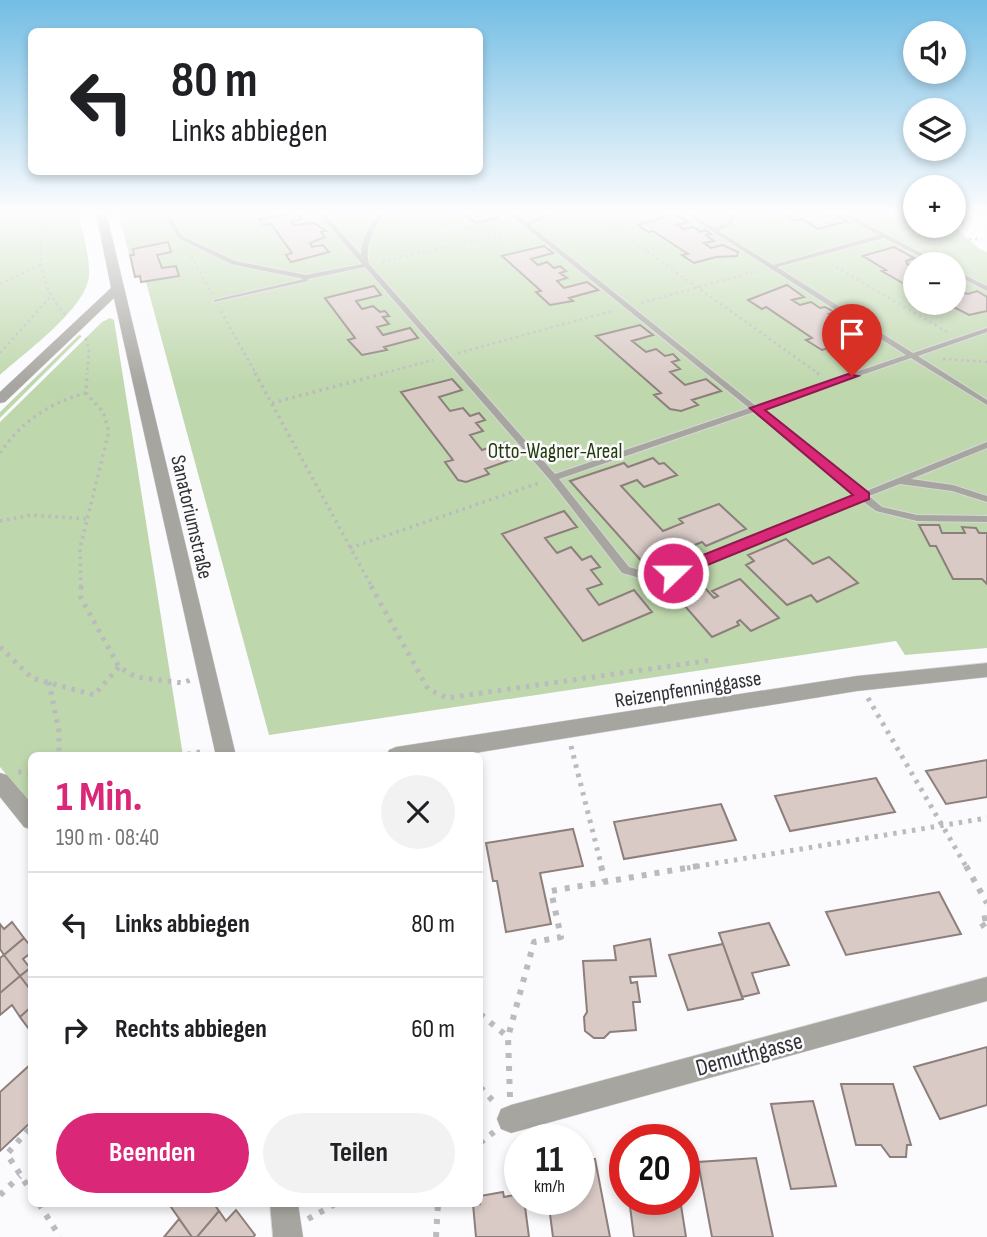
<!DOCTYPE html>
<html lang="de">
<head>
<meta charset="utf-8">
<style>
	:root { --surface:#fff; --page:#f2f2f2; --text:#202124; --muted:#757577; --line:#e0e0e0; --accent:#db2777 }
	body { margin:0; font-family:"Sofia Sans Condensed",sans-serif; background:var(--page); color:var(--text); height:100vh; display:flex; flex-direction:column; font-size:26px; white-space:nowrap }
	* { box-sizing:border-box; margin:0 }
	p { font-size:23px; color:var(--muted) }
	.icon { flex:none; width:38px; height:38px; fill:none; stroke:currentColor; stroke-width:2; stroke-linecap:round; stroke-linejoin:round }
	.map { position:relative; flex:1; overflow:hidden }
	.panel { position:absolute; left:28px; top:752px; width:455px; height:455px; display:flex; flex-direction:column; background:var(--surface); border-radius:10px; box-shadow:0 4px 10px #0003 }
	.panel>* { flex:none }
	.top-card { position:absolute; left:28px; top:28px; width:455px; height:147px; border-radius:10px; box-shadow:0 4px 10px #0003; background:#fff; color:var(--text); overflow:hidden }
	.controls { position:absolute; left:903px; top:21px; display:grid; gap:14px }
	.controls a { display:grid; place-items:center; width:63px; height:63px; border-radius:50%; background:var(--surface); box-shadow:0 4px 10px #0003; font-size:35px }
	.speed { position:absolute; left:504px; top:1124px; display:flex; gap:14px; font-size:35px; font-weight:700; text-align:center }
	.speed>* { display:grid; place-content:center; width:91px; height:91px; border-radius:50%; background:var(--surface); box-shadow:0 4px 10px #0003; line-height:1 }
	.speed small { font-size:18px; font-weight:400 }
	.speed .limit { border:10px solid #d22; background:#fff; color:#111 }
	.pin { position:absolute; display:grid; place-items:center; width:60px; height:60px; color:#fff; margin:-72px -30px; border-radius:50% 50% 50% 0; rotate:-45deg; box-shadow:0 0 7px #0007 }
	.pin .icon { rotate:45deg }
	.me { position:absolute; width:77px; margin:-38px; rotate:68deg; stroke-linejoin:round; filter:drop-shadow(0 0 5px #0008) }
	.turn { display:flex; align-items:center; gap:24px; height:147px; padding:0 28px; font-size:32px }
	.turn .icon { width:91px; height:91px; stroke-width:2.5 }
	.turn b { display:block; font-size:49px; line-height:60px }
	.round { display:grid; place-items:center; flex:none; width:74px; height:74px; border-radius:37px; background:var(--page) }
	.summary { display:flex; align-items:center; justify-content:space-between; height:119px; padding:0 28px }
	h1 { font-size:42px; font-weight:700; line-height:52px; color:var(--accent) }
	.primary-button { display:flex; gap:14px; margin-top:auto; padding:14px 28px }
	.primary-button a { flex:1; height:80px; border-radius:42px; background:var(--accent); color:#fff; font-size:28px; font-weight:700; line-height:80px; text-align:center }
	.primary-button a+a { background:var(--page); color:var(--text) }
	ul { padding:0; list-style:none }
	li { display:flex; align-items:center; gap:21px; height:105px; padding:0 28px; border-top:2px solid var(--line) }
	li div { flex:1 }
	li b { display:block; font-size:26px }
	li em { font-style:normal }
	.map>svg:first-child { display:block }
	.green { fill:#bed7ac; fill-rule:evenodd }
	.building { fill:#d9cac6; stroke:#8d7f7b; stroke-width:2 }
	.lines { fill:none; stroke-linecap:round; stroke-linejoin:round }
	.lane-casing { stroke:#d7d6d9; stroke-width:2 }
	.street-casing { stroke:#d7d6d9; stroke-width:1 }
	.path-far3 { stroke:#bbbabe; stroke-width:2.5; stroke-dasharray:2.5 3.5; stroke-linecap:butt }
	.path-far2 { stroke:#bbbabe; stroke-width:3.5; stroke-dasharray:2.5 4.5; stroke-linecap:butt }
	.path-far1 { stroke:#bbbabe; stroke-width:5; stroke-dasharray:3.5 6; stroke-linecap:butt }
	.path { stroke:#bbbabe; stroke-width:6; stroke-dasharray:5 8; stroke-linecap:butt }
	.lane { fill:#a6a59f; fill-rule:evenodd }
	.street { fill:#a6a59f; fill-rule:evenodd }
	.route { fill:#db2777; stroke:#8e194d; stroke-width:2 }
	.labels { text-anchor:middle; stroke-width:5; stroke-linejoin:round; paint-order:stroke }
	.park-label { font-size:21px; fill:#233a0a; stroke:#fbfafd }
	.street-label { font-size:21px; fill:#313035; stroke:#fbfafd }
	.near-street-label { font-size:24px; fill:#313035; stroke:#fbfafd }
</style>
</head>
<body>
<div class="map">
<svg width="987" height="1237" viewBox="0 0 987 1237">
	<rect width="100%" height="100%" fill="#fbfafd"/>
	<path class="green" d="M0,212H78C82,231 90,256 89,276C86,309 24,353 0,375Z
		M118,212H915V226H954V212H987V214L962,215L965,225L954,226L978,248L987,252V648L905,655L896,641L269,735L146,282H141L140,277H135ZM915,264H954V303H915Z
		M110,318L114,320L183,756H32L31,804L0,767V422L102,322Z
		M79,335L82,336L0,418V412Z"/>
	<path class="building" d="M461,212H491L498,218L476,223Z
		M780,212H821L814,214L821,218L835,214L847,221L818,229L802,219L796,221Z
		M297,213L302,219L292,222L294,225L314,223L326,231L321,232L325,237L310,243L312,247L323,245L329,252L291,262L286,255L292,253L271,224L264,225L259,219Z
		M674,214L688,222L677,225L683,229L693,227L701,232L705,230L711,234L706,235L714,241L704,243L711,248L723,245L738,252L737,256L716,257L694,263L682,255L688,254L653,231L648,232L638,225Z
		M168,242L171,252L157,255L162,268L176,266L179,276L141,282L140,276L135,277L130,255H134L133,249Z
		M544,246L553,253L531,259L538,265L547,262L554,268L560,266L566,271L560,273L567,278L557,281L564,288L587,282L598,290L569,298L573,301L550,305L536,292L541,291L502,256Z
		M894,247L914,258L906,261L907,264L915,267V290L882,271L886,270L863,256Z
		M787,285L804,297L792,300L800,305L811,302L820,308L825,307L834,312L829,314L869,336V341L849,345L845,343L822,350L806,340L812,338L766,307L762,309L748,300Z
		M374,286L381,295L356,301L362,309L373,306L380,312L385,311L389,316L383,317L389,324L377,327L383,335L410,328L418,338L384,347L387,350L362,355L348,340L355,338L325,298Z
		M954,290L968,294L977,291L987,297V311L969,315L946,303H954Z
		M640,325L653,335L632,341L646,352L656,349L665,356L673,354L679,360L672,362L680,369L670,372L685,385L706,379L721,391L692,400L698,405L681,411L670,409L654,395L661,393L596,336Z
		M452,379L462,390L439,397L450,411L463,408L470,416L479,413L485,420L476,423L483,431L470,435L482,450L507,442L519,457L485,469L489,474L466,482L458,480L445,462L453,460L401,392Z
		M653,458L659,464L664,463L677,475L644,487L637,480L621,486L663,531L683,523L679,519L719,504L746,529L706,546L702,542L645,565L570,481L624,463L628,467Z
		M564,511L577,527L545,538L557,553L571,547L582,560L591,556L600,567L591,570L602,584L587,589L599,605L634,590L652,612L583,641L502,534Z
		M919,525H939L942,533H965L962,527L976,528L979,533H987V584L982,579H953L936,546H930Z
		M786,539L813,564L829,557L858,583L817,602L811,595L787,605L746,565L754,561L748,555Z
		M696,578L714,598L718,596L712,591L740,579L779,618L751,631L740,620L737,622L739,625L712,637L670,589Z
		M987,760V797L946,804L926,771Z
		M876,778L895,812L790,831L775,796Z
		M721,804L736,840L624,859L614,822Z
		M573,829L583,866L540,873L551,924L506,932L497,881H493L486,843Z
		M939,892L961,934L846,955L826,912Z
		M12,922L24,938L4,955L0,949V924L4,929Z
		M769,923L789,965L752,973L759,993L742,997L719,933Z
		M24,938L32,948V952L23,959L30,968L20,976L4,955Z
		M650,939L656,976L630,977L631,983L637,982L640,1002H633L636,1030L610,1032L604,1038H594L585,1031L584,1017L587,1012L583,961L616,960L614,946Z
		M723,944L743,999L688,1010L669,955Z
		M4,955L20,976L0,993V958Z
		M30,968L32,970V992L20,976Z
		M20,976L32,992V1006L20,1017L12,1005L0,1015V993Z
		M32,1006V1033L20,1017Z
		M987,1047V1105L940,1119L914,1067Z
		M32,1063V1121L0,1151V1092Z
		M841,1084H893L911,1145H907L906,1157H890L881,1145H856Z
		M813,1101L836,1186L791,1189L771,1104Z
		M756,1158L773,1237H712L698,1162Z
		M595,1159L610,1237H553L548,1199H579V1162Z
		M503,1192L504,1197L520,1194V1199H524L529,1237H476L473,1204H480V1196Z
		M629,1199H680L686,1237H634Z
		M173,1204H214L219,1211L197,1237H192L171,1207Z
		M236,1210L255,1235L253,1237H197L219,1211L226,1221Z
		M179,1219L192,1237H164Z"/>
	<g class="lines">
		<defs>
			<path id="lane" d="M162,212H168L182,236L235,261L306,275L362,264L317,212H323L361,255C361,238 370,225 379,212H385C375,229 364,243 369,264L555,474L749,408L507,212H513L526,222L553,212H560L559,213L530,225L756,406L906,355L682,212H688L715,228L728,222L730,212H736L733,224L719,231L773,265L879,235L836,212H843L942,264H935L884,238L777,267L913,353L987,328V332L918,356L987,400V405L911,358L761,410L864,492L987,442V448L911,479L953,485L987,496V502L952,491L900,484L869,496L882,507L917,515L987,516V522L917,521L876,511L861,500L677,576L647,580L622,573L550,480L365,267L308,279V281L214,302V300L304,279L231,264L178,238ZM754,412L856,495L672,570L647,572L629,567L559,479Z
				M954,270L987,286V291L954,274Z"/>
			<path id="street" d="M96,212H106L236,756H216L114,298L5,402L0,403V392L111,288Z
				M987,663V677L857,691L456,756H386L389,750L396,747L857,676Z
				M0,773L7,775L32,804V830L24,827L0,797Z
				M987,977V1001L511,1133L501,1129L497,1119L501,1109L511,1105Z
				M270,1204H298L303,1237H273Z"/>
		</defs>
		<use href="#lane" class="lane-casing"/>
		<use href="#street" class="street-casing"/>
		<path class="path-far3" d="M51,212C32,243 40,292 67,316
			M340,212L367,214
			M593,213L819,374
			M393,216L502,233
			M954,218L959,212
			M566,219L599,212
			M0,221L41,212
			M933,240L982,239
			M924,243L937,236L940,226
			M646,250L668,244
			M191,256L212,294
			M382,262L516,231
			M831,264L947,332
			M0,284L43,264
			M641,303L757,271
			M221,311L256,374
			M86,338L89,350L87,374
			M0,353L50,297
			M458,353L612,311
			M943,359L987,362
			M380,374L433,360"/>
		<path class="path-far2" d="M255,373L372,587
			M817,373L820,375
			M272,403L386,373
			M0,453C22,421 49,403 86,393
			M0,521L31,515L87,519
			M350,548L542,482
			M81,587L80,548L109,431L103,412L86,393L87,373"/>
		<path class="path-far1" d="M81,586V598L119,667L136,677L183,683L190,680
			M371,586L428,689L447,698L712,660
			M0,647L32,678L94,695L119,667
			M49,682L59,732V756
			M868,698L967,868
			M571,746L602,868
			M178,756L205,751
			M18,772L32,773
			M687,868L987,818"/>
		<path class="path" d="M601,866L605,881
			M966,866L987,903
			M987,918L979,919L987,931
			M480,1014L508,1037
			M480,1087L496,1104
			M510,1097L508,1037L534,942L561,937L551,891L698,866
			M29,1129L7,1154L32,1193
			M480,1143L494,1132
			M0,1195L20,1176
			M39,1204L60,1237
			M308,1219L335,1204
			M436,1237L438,1204"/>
		<use href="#lane" class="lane"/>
		<use href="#street" class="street"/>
	</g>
	<linearGradient id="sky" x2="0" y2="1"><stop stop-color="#73bde4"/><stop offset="0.55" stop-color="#fdfdfe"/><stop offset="1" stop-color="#fdfdfe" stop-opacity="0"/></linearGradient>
	<rect width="987" height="385" fill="url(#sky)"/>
	<path class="route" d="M848,374L858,376L765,410L869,493V499L678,577H668L665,573L668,569L853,495L750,408Z"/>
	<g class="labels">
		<g class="park-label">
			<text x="555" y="458">Otto-Wagner-Areal</text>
		</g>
		<g class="street-label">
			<text transform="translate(192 517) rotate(77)" y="7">Sanatoriumstraße</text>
			<text transform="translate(688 689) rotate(-9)" y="7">Reizenpfenninggasse</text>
		</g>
		<g class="near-street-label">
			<text transform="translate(749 1054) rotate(-15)" y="8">Demuthgasse</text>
		</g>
	</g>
</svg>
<div class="controls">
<a><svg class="icon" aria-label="sound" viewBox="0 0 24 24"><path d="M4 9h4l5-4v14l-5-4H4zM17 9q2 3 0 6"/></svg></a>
<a><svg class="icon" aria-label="layers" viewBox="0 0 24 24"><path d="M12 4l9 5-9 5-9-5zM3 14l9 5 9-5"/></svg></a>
<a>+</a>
<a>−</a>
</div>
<div class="speed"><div>11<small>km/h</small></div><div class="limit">20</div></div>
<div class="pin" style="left:852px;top:376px;background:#d93025"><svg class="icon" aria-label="arrive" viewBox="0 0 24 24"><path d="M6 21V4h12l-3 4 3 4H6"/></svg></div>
<svg class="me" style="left:673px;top:573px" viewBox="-20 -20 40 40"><circle r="17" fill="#db2777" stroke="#fff" stroke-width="3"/><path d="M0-11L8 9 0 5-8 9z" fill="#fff"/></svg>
<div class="top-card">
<div class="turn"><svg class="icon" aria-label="left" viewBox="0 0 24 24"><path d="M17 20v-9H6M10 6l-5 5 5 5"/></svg><div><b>80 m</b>Links abbiegen</div></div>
</div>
<section class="panel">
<div class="summary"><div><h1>1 Min.</h1><p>190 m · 08:40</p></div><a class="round"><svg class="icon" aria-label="close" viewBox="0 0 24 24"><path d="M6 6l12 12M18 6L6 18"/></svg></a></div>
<ul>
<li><svg class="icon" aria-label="left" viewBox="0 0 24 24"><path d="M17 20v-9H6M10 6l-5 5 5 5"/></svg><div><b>Links abbiegen</b></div><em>80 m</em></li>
<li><svg class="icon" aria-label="right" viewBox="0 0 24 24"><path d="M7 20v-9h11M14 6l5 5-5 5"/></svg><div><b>Rechts abbiegen</b></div><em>60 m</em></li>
</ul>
<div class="primary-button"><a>Beenden</a><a>Teilen</a></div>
</section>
</div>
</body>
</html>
